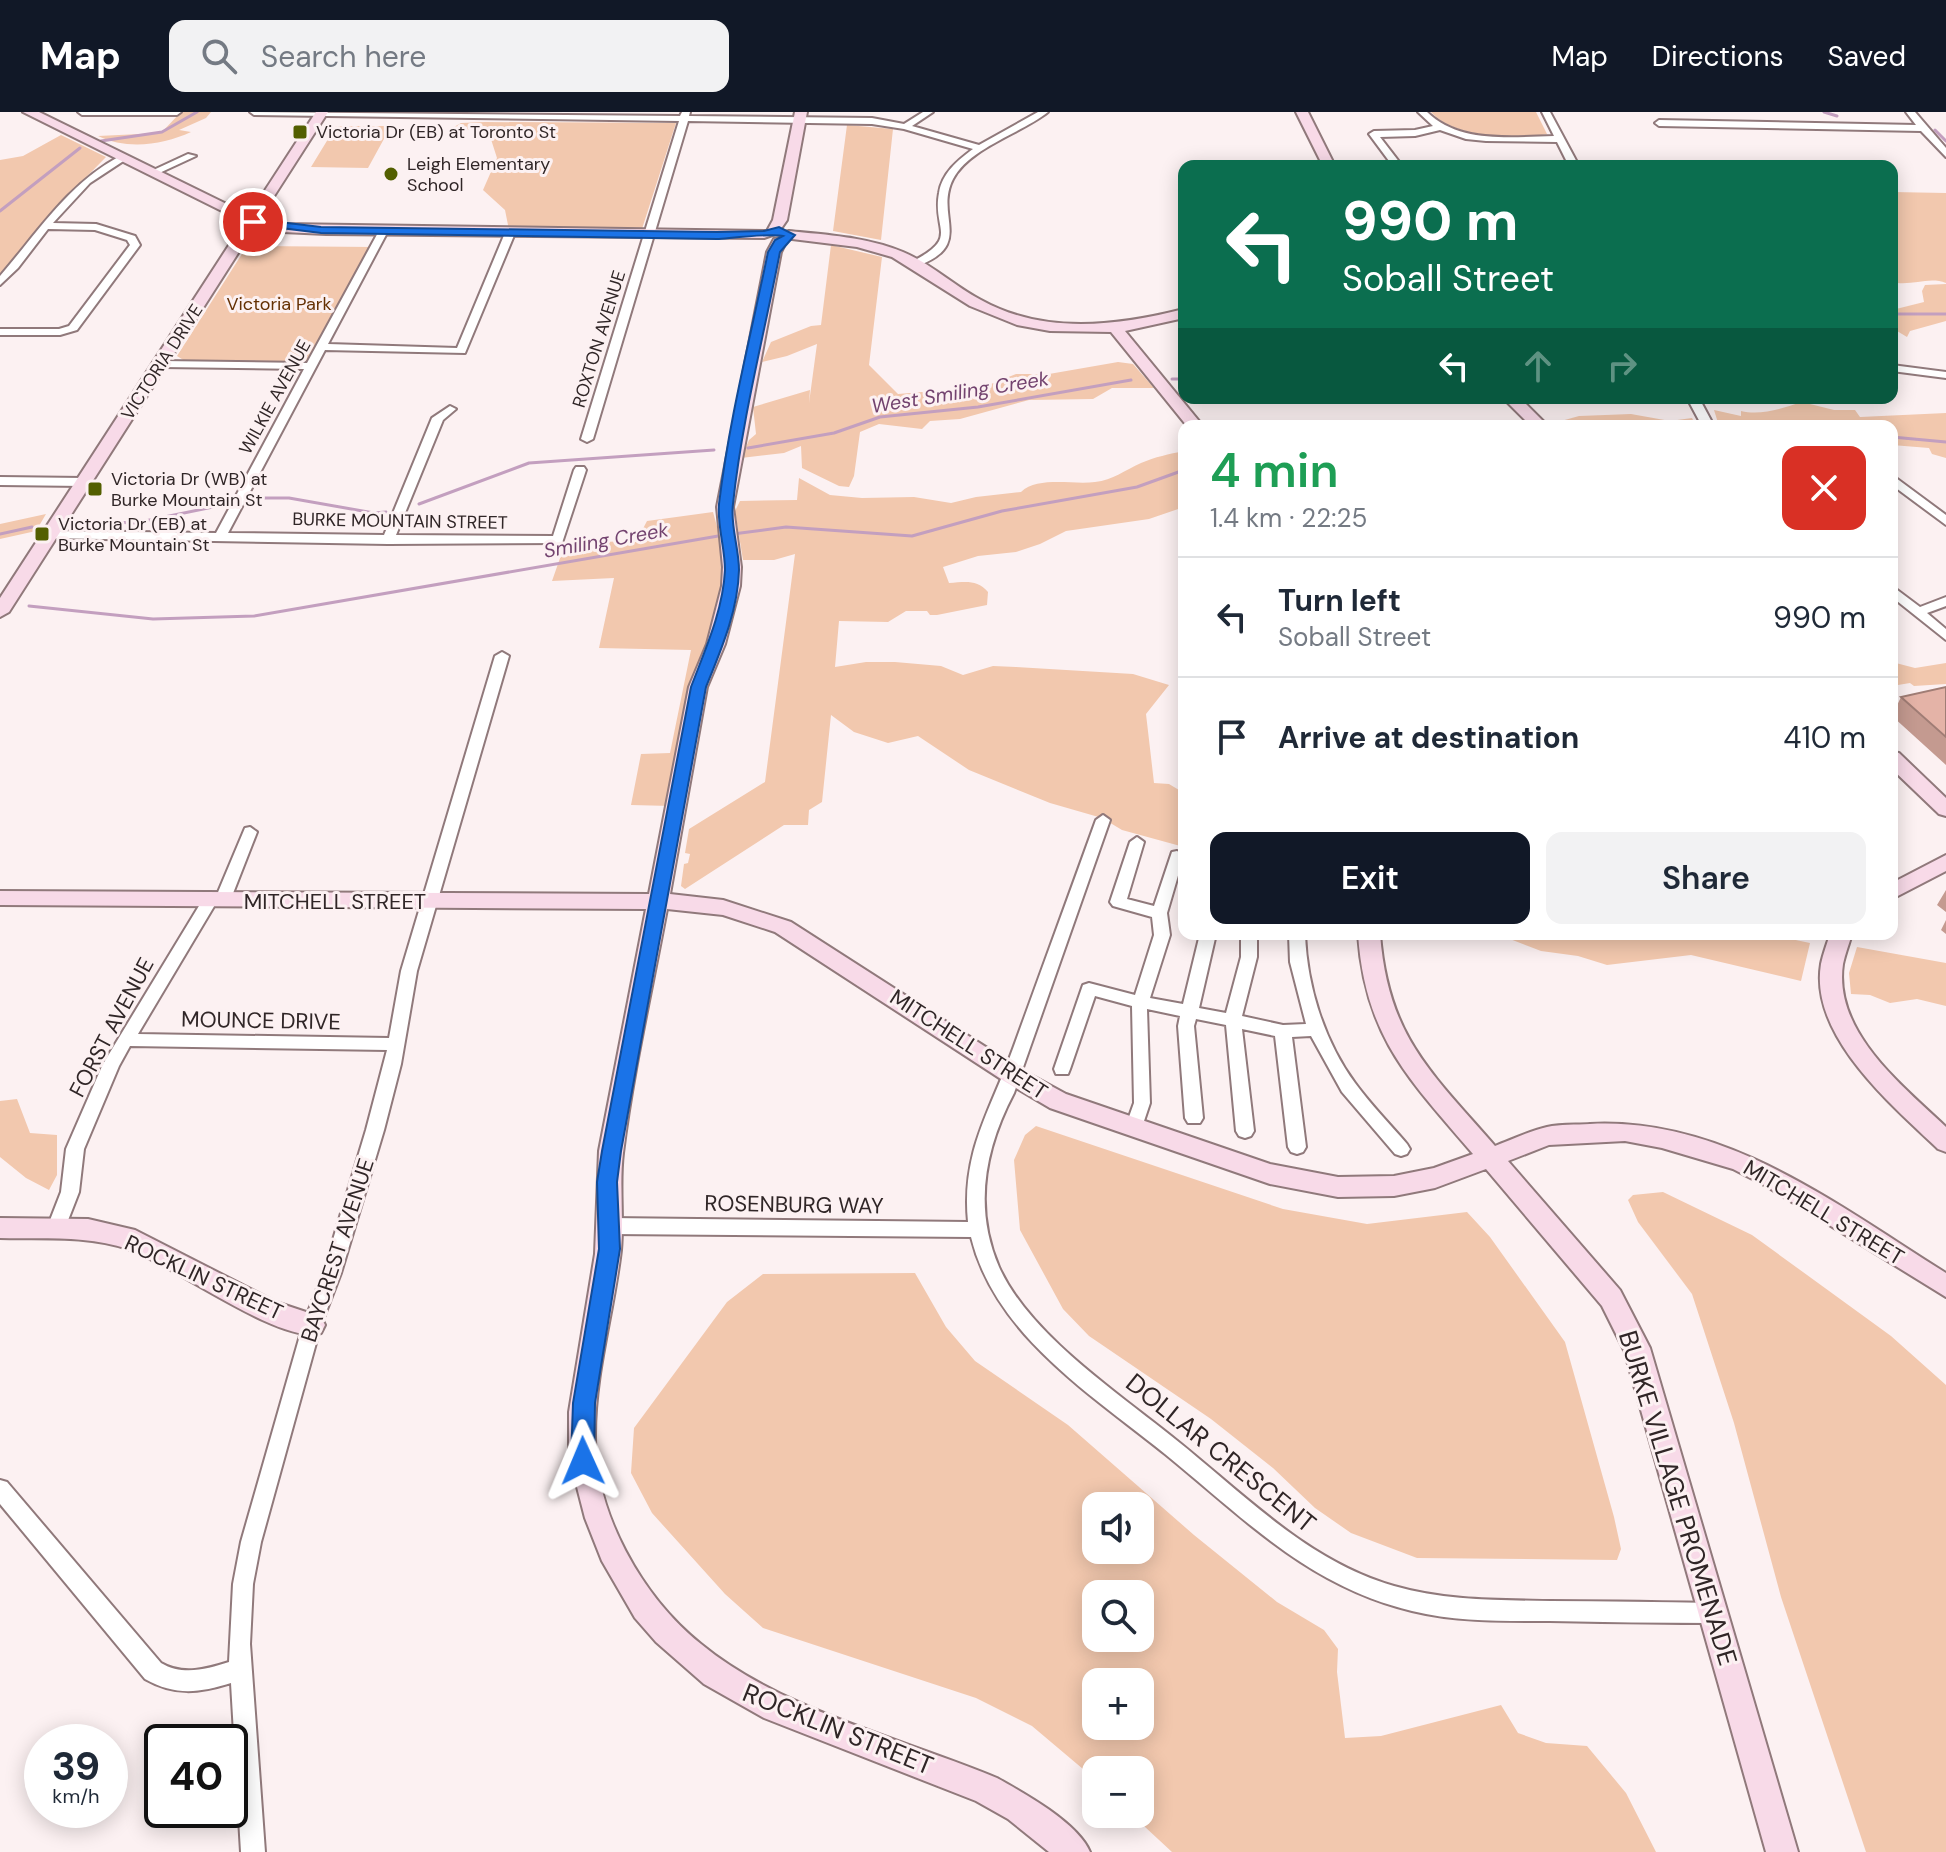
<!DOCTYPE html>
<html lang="en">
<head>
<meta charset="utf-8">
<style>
	:root { --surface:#fff; --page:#f2f2f3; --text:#1f2937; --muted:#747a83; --line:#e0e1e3; --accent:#111827 }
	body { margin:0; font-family:"DM Sans",sans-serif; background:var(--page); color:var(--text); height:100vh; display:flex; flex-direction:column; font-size:30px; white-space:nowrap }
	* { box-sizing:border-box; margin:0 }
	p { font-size:26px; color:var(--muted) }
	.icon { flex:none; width:44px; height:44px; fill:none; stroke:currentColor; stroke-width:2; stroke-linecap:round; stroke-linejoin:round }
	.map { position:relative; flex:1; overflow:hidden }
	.side { position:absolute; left:1178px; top:308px; width:720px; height:520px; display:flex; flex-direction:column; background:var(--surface); border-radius:16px; box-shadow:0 4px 20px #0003 }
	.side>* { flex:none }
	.banner { position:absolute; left:1178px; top:48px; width:720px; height:244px; border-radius:16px; box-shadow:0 4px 20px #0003; background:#0b6e4f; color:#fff; overflow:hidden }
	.controls { position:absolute; left:1082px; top:1380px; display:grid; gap:16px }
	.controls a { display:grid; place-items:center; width:72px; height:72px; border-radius:16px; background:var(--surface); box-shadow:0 4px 20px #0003; font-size:40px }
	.speed { position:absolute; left:24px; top:1612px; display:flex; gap:16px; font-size:40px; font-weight:700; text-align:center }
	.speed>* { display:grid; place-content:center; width:104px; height:104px; border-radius:50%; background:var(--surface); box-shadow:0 4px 20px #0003; line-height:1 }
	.speed small { font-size:20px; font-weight:400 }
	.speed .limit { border:4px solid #111; border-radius:12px; background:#fff; color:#111 }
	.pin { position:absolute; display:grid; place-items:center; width:68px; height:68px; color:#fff; margin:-34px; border:4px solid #fff; border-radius:50%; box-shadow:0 2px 8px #0007 }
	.me { position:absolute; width:88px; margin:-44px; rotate:359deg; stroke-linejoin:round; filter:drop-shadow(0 0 6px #0008) }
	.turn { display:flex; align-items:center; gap:28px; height:168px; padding:0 32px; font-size:36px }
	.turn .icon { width:104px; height:104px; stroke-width:2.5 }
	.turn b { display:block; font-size:56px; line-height:68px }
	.lanes { display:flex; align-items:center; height:76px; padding:0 32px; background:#0003; justify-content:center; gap:40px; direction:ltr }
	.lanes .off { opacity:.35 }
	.round { display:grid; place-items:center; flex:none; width:84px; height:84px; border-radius:16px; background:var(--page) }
	.summary { display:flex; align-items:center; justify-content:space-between; height:136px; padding:0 32px }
	h1 { font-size:48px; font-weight:600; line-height:60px; color:#1e9e55 }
	.action { display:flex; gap:16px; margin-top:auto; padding:16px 32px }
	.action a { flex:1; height:92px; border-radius:16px; background:var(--accent); color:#fff; font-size:32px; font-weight:600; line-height:92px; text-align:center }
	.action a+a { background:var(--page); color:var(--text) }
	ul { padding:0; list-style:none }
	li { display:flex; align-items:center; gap:24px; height:120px; padding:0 32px; border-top:2px solid var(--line) }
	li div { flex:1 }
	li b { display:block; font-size:30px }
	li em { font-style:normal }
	header { display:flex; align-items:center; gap:48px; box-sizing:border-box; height:112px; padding:0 40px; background:var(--accent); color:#fff }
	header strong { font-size:38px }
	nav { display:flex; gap:44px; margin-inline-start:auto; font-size:28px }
	.search { width:560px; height:72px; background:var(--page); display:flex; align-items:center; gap:20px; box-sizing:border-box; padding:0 28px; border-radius:16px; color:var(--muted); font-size:30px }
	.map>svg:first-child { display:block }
	.green { fill:#f2c8ae; fill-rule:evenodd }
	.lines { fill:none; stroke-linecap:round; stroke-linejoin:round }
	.stream { stroke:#c39fbf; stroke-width:3 }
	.street-casing { stroke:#90797b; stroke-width:4 }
	.secondary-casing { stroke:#90797b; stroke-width:4 }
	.street { fill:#fff; fill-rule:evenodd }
	.secondary { fill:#f8dae8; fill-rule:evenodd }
	.wall { fill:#c49a90 }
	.building { fill:#e4b3a7; stroke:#a07d75; stroke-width:2 }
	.route { fill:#1a73e8; stroke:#114b97; stroke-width:2 }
	.poi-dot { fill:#535f00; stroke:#fcf1f2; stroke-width:3 }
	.labels { text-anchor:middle; stroke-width:6; stroke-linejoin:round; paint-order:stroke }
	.far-poi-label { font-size:18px; fill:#302627; stroke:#fcf1f2; text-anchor:start }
	.far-park-label { font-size:18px; fill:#643003; stroke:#fcf1f2 }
	.far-street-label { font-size:18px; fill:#302627; stroke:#fcf1f2 }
	.far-water-label { font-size:20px; font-style:italic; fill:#73436f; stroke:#fcf1f2 }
	.street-label { font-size:22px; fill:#302627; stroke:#fcf1f2 }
	.near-street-label { font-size:26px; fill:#302627; stroke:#fcf1f2 }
</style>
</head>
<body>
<header>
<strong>Map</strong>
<div class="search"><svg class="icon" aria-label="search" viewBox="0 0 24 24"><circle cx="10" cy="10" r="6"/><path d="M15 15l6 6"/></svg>Search here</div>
<nav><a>Map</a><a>Directions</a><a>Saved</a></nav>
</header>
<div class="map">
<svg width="1946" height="1740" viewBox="0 0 1946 1740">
	<rect width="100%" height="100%" fill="#fcf1f2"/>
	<path class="green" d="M181,0H211L206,6L179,18L191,20C163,33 127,38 98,24L161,21Z
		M1431,0H1536L1547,22C1517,28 1453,26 1431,0Z
		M485,10L676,11L641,120L509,118L505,98L483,78L497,46L489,21L454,15L461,11Z
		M847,13L893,17L881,128L833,119Z
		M336,14H391L368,56L311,55Z
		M61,23L106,45L48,104L0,162V48L23,44Z
		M1892,80L1946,81V171C1928,164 1911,175 1892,170V147H1895L1892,143Z
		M831,133L882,145L869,253L898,282L922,280L941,284L976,278L1016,262H1049L1118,250L1133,252L1154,276H1112L1093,287L1029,288L960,307L930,309L922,317L879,312L860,320L854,364L849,375L839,374L802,356L801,334L784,341L741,346L749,328L756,322L753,295L810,278L809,291L817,232L787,244L762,250L771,230L811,214L821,213Z
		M247,134L375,135L314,252L185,249L177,244Z
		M1946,172V209L1910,219L1907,225L1892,216V198L1924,190L1922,179L1925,173Z
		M1802,290L1834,298H1855L1860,305L1946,301V346L1932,342L1929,336L1892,333V314H1719L1714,298L1741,304V299C1761,304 1783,296 1802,290Z
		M1631,302L1670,309L1692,306L1696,314H1558L1554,311L1579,304Z
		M1184,339V395L1149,407L1066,419L1040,432L1016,440L978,444L943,455L949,471C965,470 977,467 988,480L987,493L937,503H930L927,499H906L888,510L839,509L835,555L866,550H895L941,554L963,563L993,554L1016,555L1133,562L1169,573L1146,602L1154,671L1169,672L1184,681V735L1122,718L1102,706L1050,691L969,658L918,624L888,631L854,620L831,603L822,690L809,698L808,713H784L685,777L681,774L684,752L688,751L690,742L685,741L689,717L765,670L795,442L774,448H743L735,399L740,389L797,388L799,366L830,383L862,386L914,385L951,391L976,385L1021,380C1038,364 1073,373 1095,370C1113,368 1125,358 1141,351C1155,345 1169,342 1184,339Z
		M713,400L727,451L718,507L671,694L631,693L641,642L670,641L691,538L599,536L614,466L552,469L566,429L636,430L647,409Z
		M46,402L36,419L0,427V412Z
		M1892,550L1915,556L1946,551V572L1914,574L1910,571L1898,573L1892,568Z
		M1497,822H1768L1810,831L1801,869L1691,843L1607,853L1578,844L1541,839Z
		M1857,835L1946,851V894L1917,887L1890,891L1870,883L1851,882L1849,861Z
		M17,987L30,1021L57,1023V1063L49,1078L26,1066L0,1045V989Z
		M1036,1014L1283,1097L1367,1112L1467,1100L1490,1125L1565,1230L1614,1405L1621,1437L1617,1448L1417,1446L1351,1421L1315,1396L1273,1356L1211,1307L1089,1224L1063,1197L1020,1118L1014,1048L1025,1023Z
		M1663,1080L1752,1123L1891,1224L1946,1273V1740H1866L1781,1485L1734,1311L1692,1182L1638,1110L1628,1088L1633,1083Z
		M915,1161L946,1215L975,1249L1068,1313L1194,1423L1277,1490L1324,1518L1338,1537L1337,1560L1345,1626L1381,1624L1501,1593L1518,1621L1546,1631L1587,1634L1626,1681L1656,1740H1172L1131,1702H1140V1658H1096V1668L1032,1614L976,1586L763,1516L725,1482L652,1401L631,1361L634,1316L727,1190L763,1162ZM1096,1394H1140V1438H1096ZM1096,1482H1140V1526H1096ZM1096,1570H1140V1614H1096Z"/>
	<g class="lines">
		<path class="stream" d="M1824,0L1837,4
			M1935,18L1946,29
			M101,29L162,20L197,0
			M0,99L80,36
			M1892,202H1946
			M1172,267H1184
			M1892,325L1946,330
			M748,336L834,321L880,305L978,295L1131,268
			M257,386H289L374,401L386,400
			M419,392L529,351L714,338
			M84,409L135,411L218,394
			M0,422L32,415
			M733,422L786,415L912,424L1002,399L1137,375L1184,358
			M29,494L153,507L254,504L724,423"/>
		<defs>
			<path id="street" d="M78,0H181L177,3H82Z
				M250,0L680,4L682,0H690L689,4L872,6L904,12L923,0H933L912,14L979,33L1038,0H1048C1022,21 969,36 953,67C934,104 975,133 917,154L913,153V149C960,125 932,118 939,81C942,61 958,48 973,37L904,17L872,12L688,9L593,327L587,330L581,327L679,9L254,3Z
				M1418,0H1427C1460,32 1512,25 1554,24L1542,0H1550L1579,54H1569L1557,30L1486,29L1466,27L1440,18L1415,24L1380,25L1400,51L1392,53L1369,22L1374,19L1415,18L1433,14Z
				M1906,0H1915L1946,36V45L1921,19L1659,14L1655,11L1659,8L1916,13Z
				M188,42L196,44L155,63L147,61Z
				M120,44L128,46L90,71L53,111L96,112L135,124L140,133L77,218L60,223H0V217H59L69,214L130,133L127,128L95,118L48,117L18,156L0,173V164C38,120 68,72 120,44Z
				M380,117L388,119L328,232L457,236L505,121L510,118L515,121L465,241L325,238L228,421L384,423L432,306L450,294L456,297L443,308L396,423L553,424L574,358L576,355H584L586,358L562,431L388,432L45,426V420L49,419L216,421L304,257L162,255L157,252L162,249L307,251Z
				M1892,253L1946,260V266L1892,259Z
				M1687,286H1699L1714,314H1702Z
				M1892,363L1946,403V413L1892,373Z
				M0,365L83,366L89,370L83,374L0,373Z
				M1892,474L1920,495L1946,485V494L1927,501L1946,517V528L1892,485Z
				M502,540L509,544L417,859L401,952L384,1018L341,1161L321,1213L261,1430L253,1472L250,1532L265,1740H241L231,1571C199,1581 175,1584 145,1567L0,1392V1368L7,1370L161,1551C183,1564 207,1557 229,1550L233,1472L241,1430L303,1213L323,1161L366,1018L387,938L130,934L119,954L84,1037L79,1080L65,1116L62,1121L56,1124L50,1121L47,1116L61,1080L66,1037L103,952L205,784L210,783L216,785L245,716L250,715L257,720L230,789L222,794L216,791L138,922L389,926L401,859L495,544Z
				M1103,703L1110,708L1014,981C985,1036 973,1095 999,1155C1029,1222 1118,1281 1175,1327C1244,1382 1307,1449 1394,1474C1446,1489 1496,1488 1550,1489C1604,1489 1659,1490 1713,1491L1720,1494L1724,1501L1720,1508L1713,1511C1659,1511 1604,1510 1550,1509C1503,1509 1457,1510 1412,1499C1308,1474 1245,1407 1165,1342C1092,1283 995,1223 971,1125L610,1122L604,1119L601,1114L604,1109L610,1106L968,1110C961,1039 991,998 1014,934C1041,859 1069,783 1096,708Z
				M1137,725L1144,730L1127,787L1154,794L1172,740L1177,739L1184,743L1167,801L1170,823L1150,886L1183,892L1200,822H1216L1199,896L1226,901L1241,845V822H1257V845L1242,904L1283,913L1306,912L1290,850L1289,822H1305C1307,874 1324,929 1355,971C1371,993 1390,1012 1407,1032L1410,1037L1407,1042L1401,1044L1395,1042L1342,980L1311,924L1292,925L1306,1035L1303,1040L1297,1042L1291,1040L1288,1035L1275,924L1242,917L1254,1019L1251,1024L1245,1026L1239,1024L1236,1019L1226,913L1196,907L1194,914L1203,1006L1200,1011H1188L1185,1006L1178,914L1180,904L1147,897L1150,991L1140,1021L1134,1023L1128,1021L1125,1016L1134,991L1132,894L1095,884L1070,957L1068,962H1056L1054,957L1083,873L1089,871L1135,883L1154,823L1152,805L1113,794L1110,790L1130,730Z"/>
			<path id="secondary" d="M23,0H39L249,103L316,0H328L260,106L283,112L767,119L773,108L795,0H807L787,108L778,121L764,126L326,122L283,120L256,113L9,500L0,505V486L244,110Z
				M1296,0H1308L1335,54H1323Z
				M789,119C827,123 867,125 903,140C932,152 954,174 981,188C1044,223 1117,214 1184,197V206L1125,219L1203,314H1187L1111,220L1050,219L1017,213L970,194L892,145L857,135L784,126V120Z
				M779,126L786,130L781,140L733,395L741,455L740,474L725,532L707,575L670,782L723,788L791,810L1020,957L1066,982L1270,1052L1338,1065L1394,1064L1434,1056L1473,1042C1409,967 1365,925 1358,822H1380C1388,925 1431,960 1495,1034C1511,1028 1529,1019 1547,1015C1560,1012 1576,1013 1590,1012C1725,1005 1837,1093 1946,1161V1185L1766,1074L1733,1057L1662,1036L1625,1029L1549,1033L1508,1049L1620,1178L1650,1236L1798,1740H1766L1624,1238L1602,1194L1486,1057L1435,1076L1394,1084L1338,1085L1270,1072L1050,996L1004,969L775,820L723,803L667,797C652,878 633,960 623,1041C619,1073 624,1106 621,1138C614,1200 595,1260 595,1323C594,1400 642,1485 701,1532C781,1598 901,1626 997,1666C1024,1681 1078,1711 1090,1740H1049L1008,1707L976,1689L764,1606L704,1572L656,1530L635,1506L602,1449L585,1406L569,1344V1300L595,1142L599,1039L646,797L0,793V779L649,782L689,575L707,532L722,474L723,455L717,395L767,140L774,127Z
				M1503,286H1520L1548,314H1531Z
				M1892,640L1899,641L1946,686V704L1939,702L1892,657Z
				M1946,743V759L1892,787V771Z
				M1830,822H1852C1849,832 1845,842 1843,852C1833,920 1903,974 1946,1015V1040L1938,1037C1892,993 1809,924 1821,852C1823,842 1827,832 1830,822Z
				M0,1106L88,1107L135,1118L276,1190L321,1205L325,1213L321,1221C283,1235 169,1150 128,1137C87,1123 43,1127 0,1126Z"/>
		</defs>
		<use href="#street" class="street-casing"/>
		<use href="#secondary" class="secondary-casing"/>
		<use href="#street" class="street"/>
		<use href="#secondary" class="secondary"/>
	</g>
	<path class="wall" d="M1946,575V653L1892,604L1901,585Z
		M1946,778V800L1937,793Z
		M1946,808V822L1941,818Z"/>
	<path class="building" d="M1946,575V625L1901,585Z"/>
	<path class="route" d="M253,107L321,115L717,120L764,119L779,115L795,123L780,140C764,223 742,307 733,392C730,413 739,436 739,458C738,499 721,538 706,575L621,1039L617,1070L620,1137L595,1291L594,1349L591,1356L583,1359L575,1356L571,1349L573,1291L599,1137L597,1070L602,1039L691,575C705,538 723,499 725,458C725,436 717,413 719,392C729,307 751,223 768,140L775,128L783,124C773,121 731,126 717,127L321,121L249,112V108Z"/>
	<g class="poi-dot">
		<rect x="292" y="12" width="16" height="16" rx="4"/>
		<circle cx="391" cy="62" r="8"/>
		<rect x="87" y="369" width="16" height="16" rx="4"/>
		<rect x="34" y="414" width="16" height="16" rx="4"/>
	</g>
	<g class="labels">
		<g class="far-poi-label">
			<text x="316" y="26">Victoria Dr (EB) at Toronto St</text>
			<text x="407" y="58">Leigh Elementary<tspan x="407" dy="21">School</tspan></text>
			<text x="111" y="373">Victoria Dr (WB) at<tspan x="111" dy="21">Burke Mountain St</tspan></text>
			<text x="58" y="418">Victoria Dr (EB) at<tspan x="58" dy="21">Burke Mountain St</tspan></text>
		</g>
		<g class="far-park-label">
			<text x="279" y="198">Victoria Park</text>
		</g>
		<g class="far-street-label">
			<text transform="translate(599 227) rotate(-73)" y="6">ROXTON AVENUE</text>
			<text transform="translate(162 250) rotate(-57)" y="6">VICTORIA DRIVE</text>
			<text transform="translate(275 285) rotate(-61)" y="6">WILKIE AVENUE</text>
			<text transform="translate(400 409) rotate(1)" y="6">BURKE MOUNTAIN STREET</text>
		</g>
		<g class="far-water-label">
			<text transform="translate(960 280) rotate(-9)" y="7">West Smiling Creek</text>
			<text transform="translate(606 428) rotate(-10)" y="7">Smiling Creek</text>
		</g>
		<g class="street-label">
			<text x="335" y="797">MITCHELL STREET</text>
			<text transform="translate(261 908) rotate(1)" y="8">MOUNCE DRIVE</text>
			<text transform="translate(111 915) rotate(-62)" y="8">FORST AVENUE</text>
			<text transform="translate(969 932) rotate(33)" y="8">MITCHELL STREET</text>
			<text transform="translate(794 1092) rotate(1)" y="8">ROSENBURG WAY</text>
			<text transform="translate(1824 1100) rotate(31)" y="8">MITCHELL STREET</text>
			<text transform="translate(337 1138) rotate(-72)" y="8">BAYCREST AVENUE</text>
			<text transform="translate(204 1165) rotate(25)" y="8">ROCKLIN STREET</text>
		</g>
		<g class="near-street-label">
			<text transform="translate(1221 1341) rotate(39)" y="9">DOLLAR CRESCENT</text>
			<text transform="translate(1678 1386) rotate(73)" y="9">BURKE VILLAGE PROMENADE</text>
			<text transform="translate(838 1617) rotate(22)" y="9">ROCKLIN STREET</text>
		</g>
	</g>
</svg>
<div class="controls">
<a><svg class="icon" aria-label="sound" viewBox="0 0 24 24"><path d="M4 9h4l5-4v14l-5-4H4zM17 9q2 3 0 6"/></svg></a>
<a><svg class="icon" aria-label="search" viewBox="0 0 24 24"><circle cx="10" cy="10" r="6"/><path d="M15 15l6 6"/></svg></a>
<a>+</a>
<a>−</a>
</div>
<div class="speed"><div>39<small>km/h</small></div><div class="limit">40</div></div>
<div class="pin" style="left:253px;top:110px;background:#d93025"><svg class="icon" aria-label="arrive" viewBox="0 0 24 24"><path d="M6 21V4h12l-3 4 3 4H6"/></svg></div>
<svg class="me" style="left:583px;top:1349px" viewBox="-20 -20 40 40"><path d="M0-17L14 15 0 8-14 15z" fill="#1a73e8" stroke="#fff" stroke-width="4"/></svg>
<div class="banner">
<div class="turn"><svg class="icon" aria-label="left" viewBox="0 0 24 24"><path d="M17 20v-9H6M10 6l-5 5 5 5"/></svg><div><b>990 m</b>Soball Street</div></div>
<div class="lanes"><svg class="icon" aria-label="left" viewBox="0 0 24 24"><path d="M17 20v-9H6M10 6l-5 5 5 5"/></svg><svg class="icon off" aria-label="ahead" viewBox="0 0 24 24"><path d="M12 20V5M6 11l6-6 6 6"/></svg><svg class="icon off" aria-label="right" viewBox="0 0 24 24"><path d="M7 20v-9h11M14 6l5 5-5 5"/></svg></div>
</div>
<section class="side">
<div class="summary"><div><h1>4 min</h1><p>1.4 km · 22:25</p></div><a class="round" style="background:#d93025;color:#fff"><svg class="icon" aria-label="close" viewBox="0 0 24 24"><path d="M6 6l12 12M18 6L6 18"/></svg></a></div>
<ul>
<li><svg class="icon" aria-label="left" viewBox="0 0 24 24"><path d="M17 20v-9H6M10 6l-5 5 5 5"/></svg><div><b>Turn left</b><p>Soball Street</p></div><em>990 m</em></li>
<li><svg class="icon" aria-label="arrive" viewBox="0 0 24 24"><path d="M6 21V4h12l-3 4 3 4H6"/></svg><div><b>Arrive at destination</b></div><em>410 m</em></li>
</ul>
<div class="action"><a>Exit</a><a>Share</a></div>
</section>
</div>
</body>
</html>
